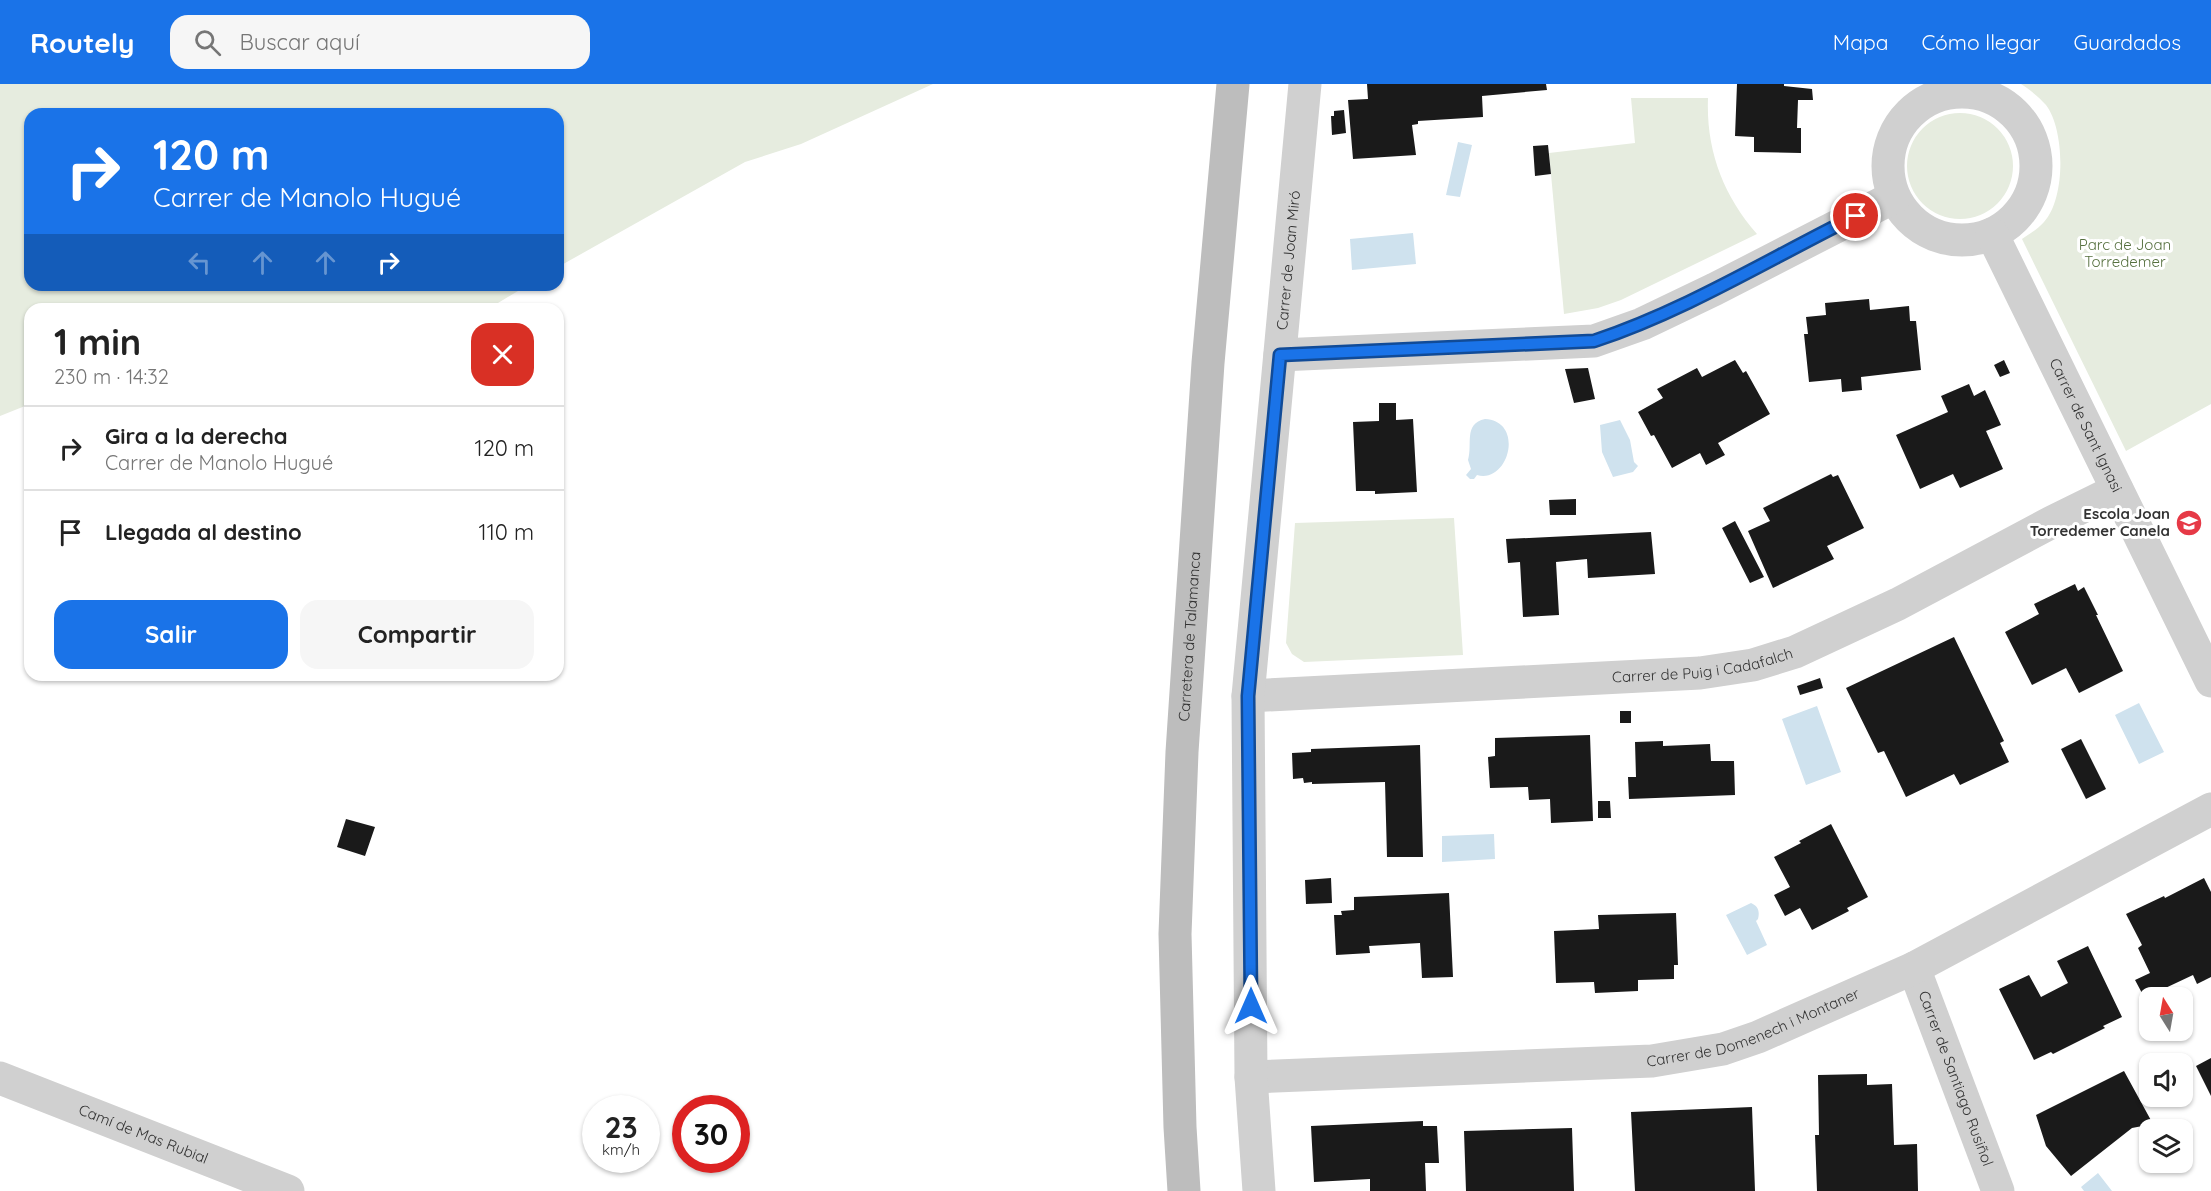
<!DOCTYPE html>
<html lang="es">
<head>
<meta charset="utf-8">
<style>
	:root { --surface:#fff; --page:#f6f6f6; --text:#222; --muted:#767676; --line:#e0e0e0; --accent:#1a73e8 }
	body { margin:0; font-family:Quicksand,sans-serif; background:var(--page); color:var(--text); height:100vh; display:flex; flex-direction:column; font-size:22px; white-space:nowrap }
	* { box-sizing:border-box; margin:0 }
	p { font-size:20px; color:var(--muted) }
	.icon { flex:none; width:33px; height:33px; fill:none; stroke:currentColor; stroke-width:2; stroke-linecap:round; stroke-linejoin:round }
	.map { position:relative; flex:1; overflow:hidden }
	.sheet { position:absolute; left:24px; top:219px; width:540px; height:378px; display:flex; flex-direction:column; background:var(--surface); border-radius:18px; box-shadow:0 2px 4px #0004 }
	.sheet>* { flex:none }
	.hud { position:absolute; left:24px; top:24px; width:540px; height:183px; border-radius:18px; box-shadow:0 2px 4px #0004; background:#1a73e8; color:#fff; overflow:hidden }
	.needle { width:39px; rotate:349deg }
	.controls { position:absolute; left:2139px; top:903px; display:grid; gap:12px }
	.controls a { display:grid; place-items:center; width:54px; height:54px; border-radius:12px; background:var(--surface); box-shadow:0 2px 4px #0004; font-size:30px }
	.speed { position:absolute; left:582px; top:1011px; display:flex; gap:12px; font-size:30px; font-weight:700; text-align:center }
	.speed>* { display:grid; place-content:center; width:78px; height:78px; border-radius:50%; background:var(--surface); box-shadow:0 2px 4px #0004; line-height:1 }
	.speed small { font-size:15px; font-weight:400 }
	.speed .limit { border:9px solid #d22; background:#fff; color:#111 }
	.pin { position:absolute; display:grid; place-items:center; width:51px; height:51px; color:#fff; margin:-26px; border:3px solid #fff; border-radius:50%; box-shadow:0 2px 6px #0007 }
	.me { position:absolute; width:66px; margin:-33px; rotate:0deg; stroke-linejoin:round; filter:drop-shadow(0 0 4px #0008) }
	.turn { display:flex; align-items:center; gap:21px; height:126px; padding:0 30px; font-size:27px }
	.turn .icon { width:78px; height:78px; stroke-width:2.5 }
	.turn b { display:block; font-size:42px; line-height:51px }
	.lanes { display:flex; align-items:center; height:57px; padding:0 30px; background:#0003; justify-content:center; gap:30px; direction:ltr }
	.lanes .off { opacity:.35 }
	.round { display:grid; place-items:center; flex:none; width:63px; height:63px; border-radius:18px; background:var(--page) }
	.summary { display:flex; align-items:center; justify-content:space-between; height:102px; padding:0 30px }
	h1 { font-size:36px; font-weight:700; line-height:45px }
	.cta { display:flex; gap:12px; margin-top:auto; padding:12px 30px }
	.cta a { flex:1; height:69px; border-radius:18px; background:var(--accent); color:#fff; font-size:24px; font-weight:700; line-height:69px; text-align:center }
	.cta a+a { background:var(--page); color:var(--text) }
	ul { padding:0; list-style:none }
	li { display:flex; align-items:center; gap:18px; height:84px; padding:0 30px; border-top:2px solid var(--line) }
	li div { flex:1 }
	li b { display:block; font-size:22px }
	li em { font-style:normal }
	header { display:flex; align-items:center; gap:36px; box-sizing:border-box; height:84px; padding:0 30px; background:var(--accent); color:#fff }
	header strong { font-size:28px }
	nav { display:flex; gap:33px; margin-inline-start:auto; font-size:21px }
	.search { width:420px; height:54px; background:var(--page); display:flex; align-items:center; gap:15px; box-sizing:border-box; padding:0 21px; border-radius:18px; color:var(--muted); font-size:22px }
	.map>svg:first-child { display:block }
	.green { fill:#e6ecdf }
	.water { fill:#cfe2ee }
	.building { fill:#1a1a1a }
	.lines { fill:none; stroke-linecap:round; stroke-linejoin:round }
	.street { stroke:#d0d0d0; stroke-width:33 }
	.secondary { stroke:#bdbdbd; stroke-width:33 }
	.route-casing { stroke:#114b97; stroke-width:15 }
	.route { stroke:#1a73e8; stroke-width:10 }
	.labels { text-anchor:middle; stroke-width:6; stroke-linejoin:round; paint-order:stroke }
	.park-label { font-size:15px; fill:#56703f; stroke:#fff }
	.street-label { font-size:15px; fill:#333; stroke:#fff }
	.poi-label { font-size:15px; font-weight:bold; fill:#333; stroke:#fff; text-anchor:end }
</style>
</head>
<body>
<header>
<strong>Routely</strong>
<div class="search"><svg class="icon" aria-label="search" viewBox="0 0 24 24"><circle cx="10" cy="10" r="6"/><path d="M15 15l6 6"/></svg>Buscar aquí</div>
<nav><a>Mapa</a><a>Cómo llegar</a><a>Guardados</a></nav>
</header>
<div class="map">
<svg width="2211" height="1107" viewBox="0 0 2211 1107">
	<rect width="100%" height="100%" fill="#fff"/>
	<path class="green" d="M0,0H933L801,60L745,78L558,183V30H30V201H528L488,225H30V320L0,332Z
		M2021,0H2211V320L2126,367L2022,155C2029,150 2038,145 2044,138C2066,114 2065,46 2046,21C2040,14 2029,5 2021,0Z
		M1631,14H1708C1706,66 1723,111 1757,150L1621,216L1598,224L1564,230L1549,69L1635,59Z
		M1907 82a53 53 0 1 1 106 0a53 53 0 1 1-106 0Z
		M1454,434L1463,571L1304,578L1292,570L1286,559L1295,439Z"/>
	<path class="water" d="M1458,58L1472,61L1460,113L1446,111Z
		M1413,149L1416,180L1352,186L1350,155Z
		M1485,335C1525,337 1509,400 1477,391L1474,395H1470L1466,391L1471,385L1468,376C1473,360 1463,340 1485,335Z
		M1620,336L1630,356L1634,378L1638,382L1633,388L1613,393L1602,368L1600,341Z
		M2139,619L2164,668L2139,680L2115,631Z
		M1817,622L1841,688L1806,701L1782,635Z
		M1494,750L1495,775L1442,778V752Z
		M1751,819C1758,822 1760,827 1758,835L1756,837L1767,861L1747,871L1726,831Z
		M2098,1089L2112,1107H2084L2081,1103Z"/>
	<path class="building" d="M1367,0H1546L1547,6L1482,12L1483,33L1418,37V40L1412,41L1416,71L1353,75L1348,16L1368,15Z
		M1737,0H1784V2L1812,5L1813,16H1798L1797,44H1801V69L1754,68V53L1735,52Z
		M1344,26L1346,49L1332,51L1331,32H1334V27Z
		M1548,61L1551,90L1535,92L1533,62Z
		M1869,215L1870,226L1909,222L1910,237H1916L1921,286L1861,293L1862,306L1842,308L1841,295L1809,298L1804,250H1808L1806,233L1826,231L1825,219Z
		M1735,276L1743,289L1746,287L1770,330L1718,359L1725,371L1706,381L1700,369L1672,384L1654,351L1651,352L1638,328L1663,314L1657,305L1697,284L1702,293Z
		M2004,276L2010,289L2000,293L1994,281Z
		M1588,284L1595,315L1574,319L1565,285Z
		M1969,300L1974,312L1985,306L2001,341L1986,347L2003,385L1960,404L1953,390L1920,405L1896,351L1948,328L1941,312Z
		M1379,319H1396V336L1413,335L1417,408L1375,410V407H1356L1353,338L1379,337Z
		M1831,390L1833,393L1838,391L1864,444L1827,462L1834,475L1773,504L1748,447L1770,437L1763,424Z
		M1576,415V431H1550L1549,416Z
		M1735,437L1764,493L1750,499L1722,444Z
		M1651,448L1655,490L1588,494L1587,475L1556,478L1559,531L1523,533L1520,478L1508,479L1506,455Z
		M2075,500L2078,507L2084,503L2098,531H2096L2123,587L2079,609L2066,584L2032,601L2005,548L2039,530L2034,520Z
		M1954,553L2004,657L2000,659L2009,678L1960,701L1954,690L1906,713L1884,667L1878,669L1846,604Z
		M1820,594L1823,604L1800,611L1797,602Z
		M1620,627H1631V639H1620Z
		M1590,651L1593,737L1551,739L1550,715L1529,716L1528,703L1490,704L1488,673L1495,672V654Z
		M2081,655L2106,705L2086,715L2061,665Z
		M1663,657V662L1710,660L1711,677H1734L1735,711L1629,715L1628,693H1636L1635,658Z
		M1420,661L1423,773H1387L1385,698L1312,700V698L1304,699L1303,694L1293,695L1292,669L1311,668V665Z
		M1598,717H1610L1611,734H1598Z
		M346,735L375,743L365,772L337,763Z
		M1831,740L1868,813L1847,824L1849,827L1812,846L1800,824L1785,832L1774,811L1790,803L1774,773L1801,759L1799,757Z
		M1331,794L1332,819L1306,820L1305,796Z
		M2204,794L2211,808V893L2197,900L2193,891L2159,907L2157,904L2143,911L2135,896L2150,889L2138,864L2142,861L2126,830L2164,812L2165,814Z
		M1449,809L1453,893L1422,894L1420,859L1369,862L1370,869L1336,871L1334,831H1342L1341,827L1354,826V813Z
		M1676,829L1678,881H1674V895L1638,896V907L1595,909L1594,898L1556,899L1554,847L1599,845L1598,831Z
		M2088,862L2122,933L2103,942L2105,944L2053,970L2051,968L2034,976L1999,905L2029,891L2041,913L2068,899L2057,877Z
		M2211,974V1012L2196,982Z
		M2124,987L2153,1040L2132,1044L2071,1092L2046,1062L2036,1031Z
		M1867,990V1001L1892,1000L1894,1061L1917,1060L1918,1107H1817L1815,1051H1819L1818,991Z
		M1752,1023L1755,1107H1635L1631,1028Z
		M1423,1037V1042H1437L1439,1079H1425L1426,1107H1370V1095L1314,1098L1311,1042Z
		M1572,1044L1574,1107H1466L1464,1047Z"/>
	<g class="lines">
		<g class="street">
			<circle cx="1962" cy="82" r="74"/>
			<path id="s1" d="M1992,150L2211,597"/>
			<path d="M1280,271L1594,257L1642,240L1715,205L1894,113"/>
			<path id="s2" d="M1248,612L1700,589L1753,581L1795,568L1898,520L2052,438L2117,406"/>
			<path id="s3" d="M1914,884L1998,1107"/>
			<path id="s4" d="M1251,993L1652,977L1723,965L1758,953L1914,884L2211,725"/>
			<path id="s5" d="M0,994L288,1107"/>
			<path id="s6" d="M1259,1107L1251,993L1248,612L1305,0"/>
		</g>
		<path class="secondary" id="s7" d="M1184,1107L1180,1043L1175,850L1182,668L1208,279L1233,0"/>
	</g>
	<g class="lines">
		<defs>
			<path id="route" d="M1251,922L1248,612L1280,271L1594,257C1685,227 1769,175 1856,132"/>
		</defs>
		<use href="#route" class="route-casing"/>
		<use href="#route" class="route"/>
	</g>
	<defs>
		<symbol id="school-disc" viewBox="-11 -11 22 22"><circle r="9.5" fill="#e63946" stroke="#fff"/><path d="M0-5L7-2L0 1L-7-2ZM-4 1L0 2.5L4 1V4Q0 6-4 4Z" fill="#fff"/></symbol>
	</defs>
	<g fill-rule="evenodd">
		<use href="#school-disc" x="2174" y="424" width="30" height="30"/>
	</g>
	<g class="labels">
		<g class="park-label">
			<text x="2125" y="166">Parc de Joan<tspan x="2125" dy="17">Torredemer</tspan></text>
		</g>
		<g class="street-label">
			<text dy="5" stroke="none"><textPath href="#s6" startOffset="933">Carrer de Joan Miró</textPath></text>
			<text dy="5" stroke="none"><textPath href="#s1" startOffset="213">Carrer de Sant Ignasi</textPath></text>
			<text dy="5" stroke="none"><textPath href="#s7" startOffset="555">Carretera de Talamanca</textPath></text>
			<text dy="5" stroke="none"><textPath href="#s2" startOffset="456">Carrer de Puig i Cadafalch</textPath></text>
			<text dy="5" stroke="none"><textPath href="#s4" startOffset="508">Carrer de Domenech i Montaner</textPath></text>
			<text dy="5" stroke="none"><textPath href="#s3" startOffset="118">Carrer de Santiago Rusiñol</textPath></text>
			<text dy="5" stroke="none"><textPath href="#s5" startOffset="154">Camí de Mas Rubial</textPath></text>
		</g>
		<g class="poi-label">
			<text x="2170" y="435">Escola Joan<tspan x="2170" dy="17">Torredemer Canela</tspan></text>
		</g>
	</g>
</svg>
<div class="controls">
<a><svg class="needle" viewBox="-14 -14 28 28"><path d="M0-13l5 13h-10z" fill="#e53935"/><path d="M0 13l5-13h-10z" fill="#767676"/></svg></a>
<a><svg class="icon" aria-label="sound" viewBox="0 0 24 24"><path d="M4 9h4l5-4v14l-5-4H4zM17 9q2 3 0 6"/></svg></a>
<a><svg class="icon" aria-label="layers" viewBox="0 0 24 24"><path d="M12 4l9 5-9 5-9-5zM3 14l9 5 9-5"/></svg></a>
</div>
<div class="speed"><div>23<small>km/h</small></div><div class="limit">30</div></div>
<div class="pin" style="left:1856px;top:132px;background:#d93025"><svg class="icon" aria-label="arrive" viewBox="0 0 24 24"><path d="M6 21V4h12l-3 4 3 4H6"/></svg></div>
<svg class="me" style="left:1251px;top:922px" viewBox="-20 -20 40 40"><path d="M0-17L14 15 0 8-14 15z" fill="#1a73e8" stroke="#fff" stroke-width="4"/></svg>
<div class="hud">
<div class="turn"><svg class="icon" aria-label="right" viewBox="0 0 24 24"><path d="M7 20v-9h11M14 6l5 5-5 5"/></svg><div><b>120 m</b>Carrer de Manolo Hugué</div></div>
<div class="lanes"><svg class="icon off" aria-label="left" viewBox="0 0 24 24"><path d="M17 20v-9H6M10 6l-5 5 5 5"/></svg><svg class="icon off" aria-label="ahead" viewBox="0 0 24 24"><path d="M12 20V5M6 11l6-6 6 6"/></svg><svg class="icon off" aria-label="ahead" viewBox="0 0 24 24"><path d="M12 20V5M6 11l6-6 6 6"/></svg><svg class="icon" aria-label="right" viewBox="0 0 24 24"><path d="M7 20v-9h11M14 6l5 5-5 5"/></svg></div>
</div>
<section class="sheet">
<div class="summary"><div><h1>1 min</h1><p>230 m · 14:32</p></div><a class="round" style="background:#d93025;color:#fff"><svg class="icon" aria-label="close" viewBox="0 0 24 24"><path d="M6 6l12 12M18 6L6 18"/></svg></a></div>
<ul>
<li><svg class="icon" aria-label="right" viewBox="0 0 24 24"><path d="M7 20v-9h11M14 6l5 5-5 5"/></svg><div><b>Gira a la derecha</b><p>Carrer de Manolo Hugué</p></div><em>120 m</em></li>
<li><svg class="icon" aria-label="arrive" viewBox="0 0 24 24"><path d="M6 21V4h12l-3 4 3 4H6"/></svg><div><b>Llegada al destino</b></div><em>110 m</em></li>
</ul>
<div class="cta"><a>Salir</a><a>Compartir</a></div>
</section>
</div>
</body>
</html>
